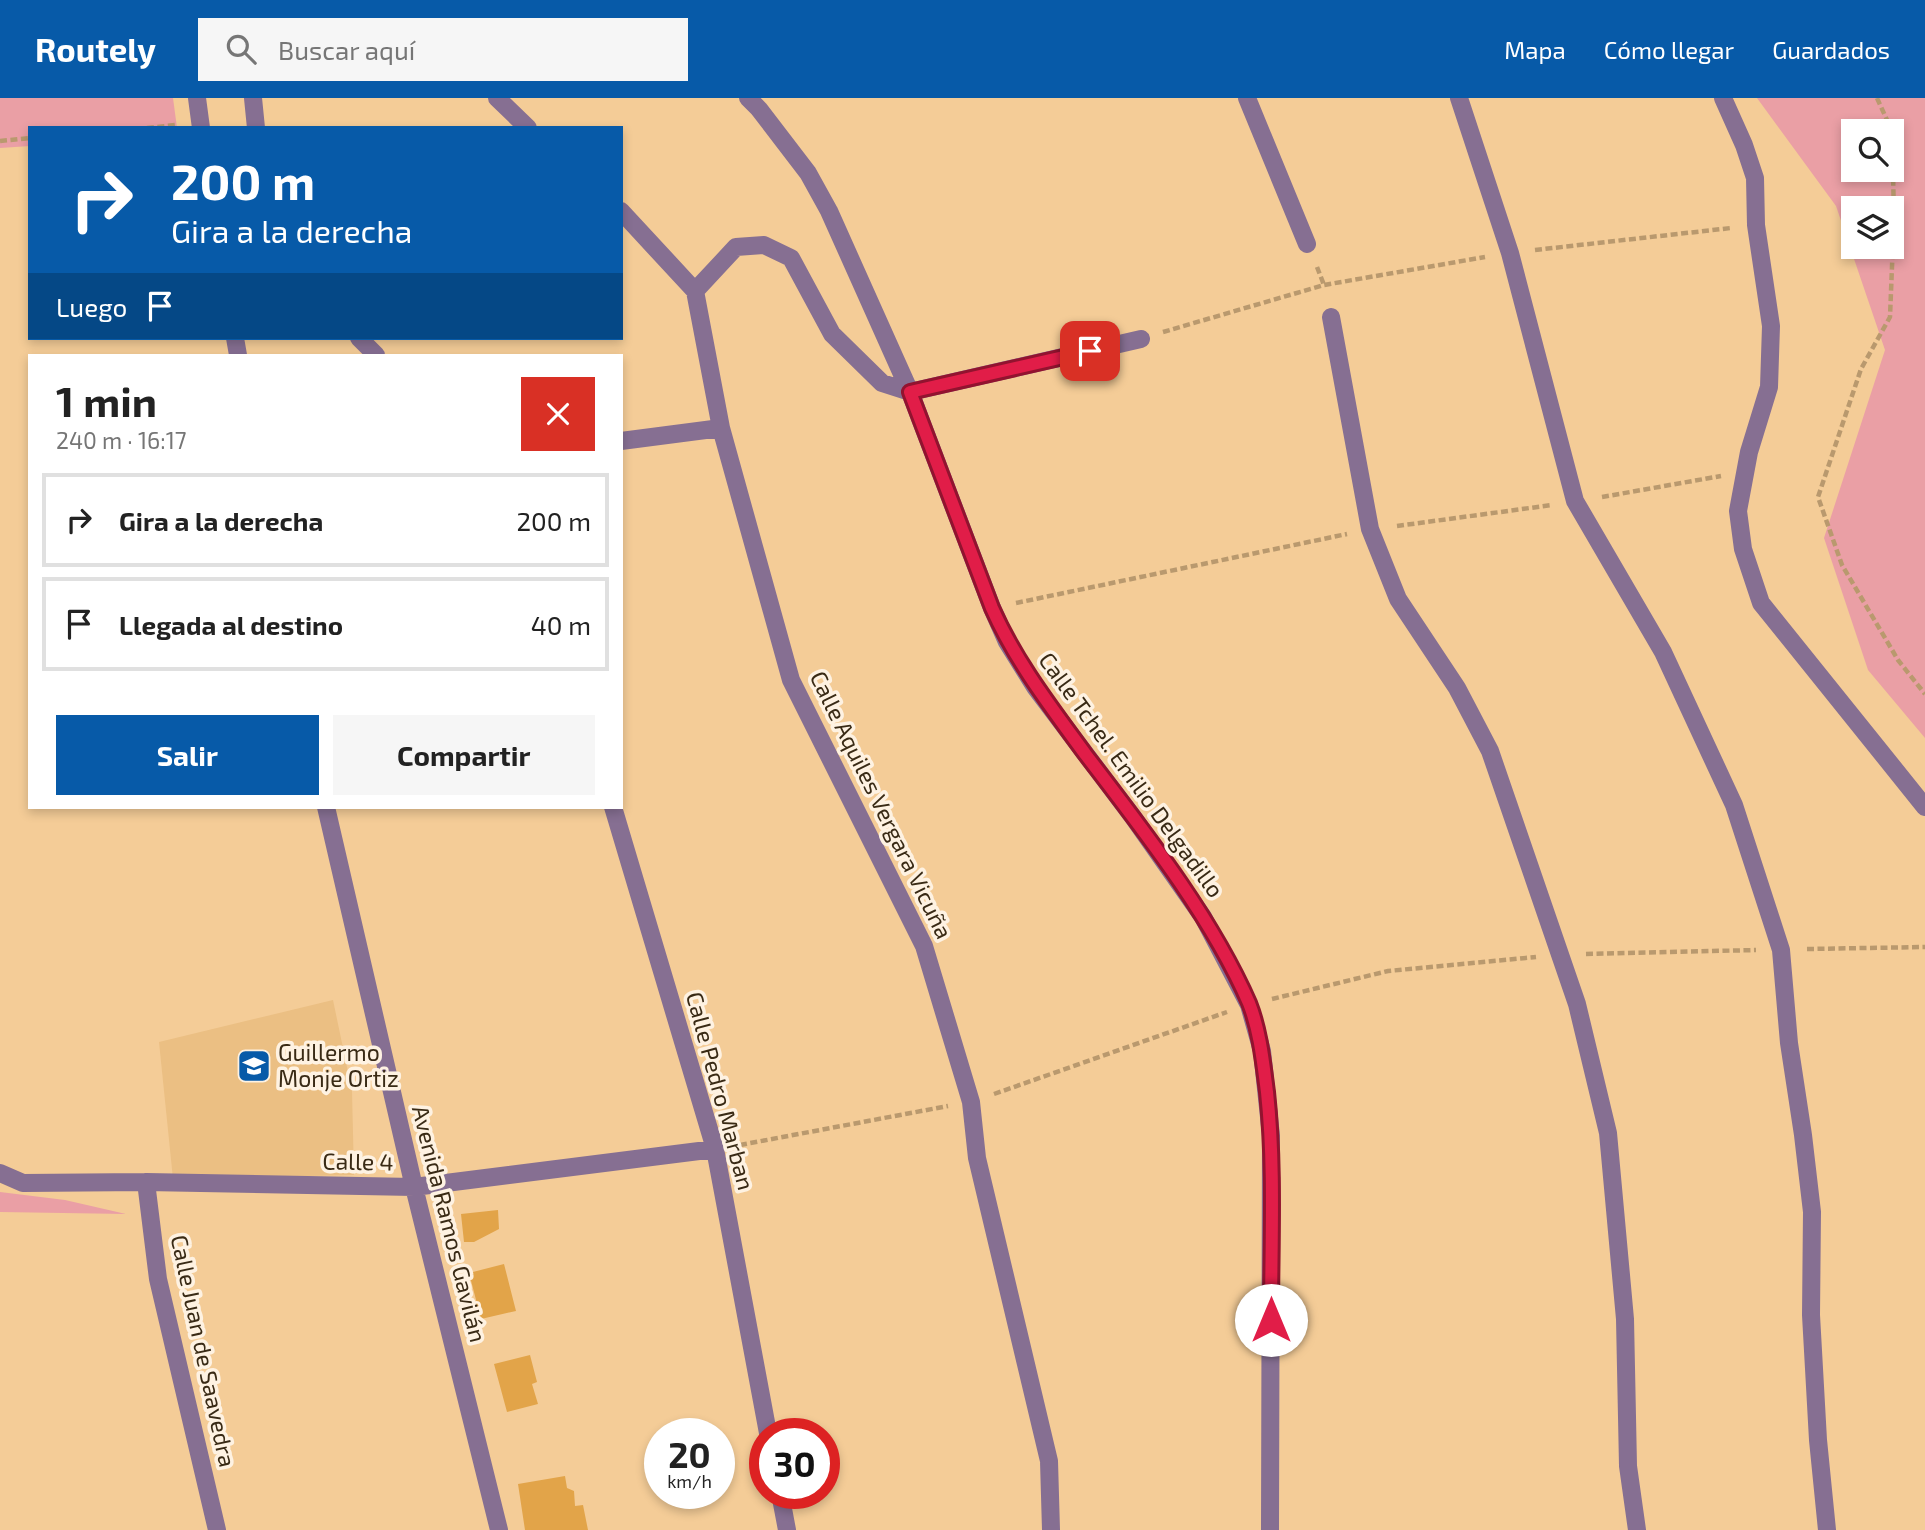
<!DOCTYPE html>
<html lang="es">
<head>
<meta charset="utf-8">
<style>
	:root { --surface:#fff; --page:#f6f6f6; --text:#222; --muted:#767676; --line:#e0e0e0; --accent:#075aa8 }
	body { margin:0; font-family:"Exo 2",sans-serif; background:var(--page); color:var(--text); height:100vh; display:flex; flex-direction:column; font-size:26px; white-space:nowrap }
	* { box-sizing:border-box; margin:0 }
	p { font-size:23px; color:var(--muted) }
	.icon { flex:none; width:38px; height:38px; fill:none; stroke:currentColor; stroke-width:2; stroke-linecap:round; stroke-linejoin:round }
	.map { position:relative; flex:1; overflow:hidden }
	.drawer { position:absolute; left:28px; top:256px; width:595px; height:455px; display:flex; flex-direction:column; background:var(--surface); border-radius:0px; box-shadow:0 4px 10px #0003 }
	.drawer>* { flex:none }
	.top-card { position:absolute; left:28px; top:28px; width:595px; height:214px; border-radius:0px; box-shadow:0 4px 10px #0003; background:#075aa8; color:#fff; overflow:hidden }
	.buttons { position:absolute; left:1841px; top:21px; display:grid; gap:14px }
	.buttons a { display:grid; place-items:center; width:63px; height:63px; border-radius:0px; background:var(--surface); box-shadow:0 4px 10px #0003; font-size:35px }
	.speed { position:absolute; left:644px; top:1320px; display:flex; gap:14px; font-size:35px; font-weight:700; text-align:center }
	.speed>* { display:grid; place-content:center; width:91px; height:91px; border-radius:50%; background:var(--surface); box-shadow:0 4px 10px #0003; line-height:1 }
	.speed small { font-size:18px; font-weight:400 }
	.speed .limit { border:10px solid #d22; background:#fff; color:#111 }
	.pin { position:absolute; display:grid; place-items:center; width:60px; height:60px; color:#fff; margin:-30px; border-radius:14px; box-shadow:0 4px 10px #0006 }
	.me { position:absolute; width:77px; margin:-38px; rotate:0deg; stroke-linejoin:round; filter:drop-shadow(0 0 5px #0008) }
	.turn { display:flex; align-items:center; gap:24px; height:147px; padding:0 28px; font-size:32px }
	.turn .icon { width:91px; height:91px; stroke-width:2.5 }
	.turn b { display:block; font-size:49px; line-height:60px }
	.then { display:flex; align-items:center; height:66px; padding:0 28px; background:#0003; gap:14px; font-size:26px }
	.round { display:grid; place-items:center; flex:none; width:74px; height:74px; border-radius:0px; background:var(--page) }
	.head { display:flex; align-items:center; justify-content:space-between; height:119px; padding:0 28px }
	h1 { font-size:42px; font-weight:700; line-height:52px }
	.cta { display:flex; gap:14px; margin-top:auto; padding:14px 28px }
	.cta a { flex:1; height:80px; border-radius:0px; background:var(--accent); color:#fff; font-size:28px; font-weight:700; line-height:80px; text-align:center }
	.cta a+a { background:var(--page); color:var(--text) }
	ul { padding:0; list-style:none }
	li { display:flex; align-items:center; gap:21px; height:94px; margin:0 14px 10px; padding:0 14px; border:4px solid var(--line); border-radius:0px }
	li div { flex:1 }
	li b { display:block; font-size:26px }
	li em { font-style:normal }
	header { display:flex; align-items:center; gap:42px; box-sizing:border-box; height:98px; padding:0 35px; background:var(--accent); color:#fff }
	header strong { font-size:33px }
	nav { display:flex; gap:38px; margin-inline-start:auto; font-size:24px }
	.search { width:490px; height:63px; background:var(--page); display:flex; align-items:center; gap:18px; box-sizing:border-box; padding:0 24px; border-radius:0px; color:var(--muted); font-size:26px }
	.map>svg:first-child { display:block }
	.built { fill:#ebbf83 }
	.green { fill:#ea9fa5; fill-rule:evenodd }
	.building { fill:#e2a449 }
	.lines { fill:none; stroke-linecap:round; stroke-linejoin:round }
	.path { stroke:#b9996e; stroke-width:4.5; stroke-dasharray:7 3.5; stroke-linecap:butt }
	.minor { stroke:#866f92; stroke-width:18 }
	.route-casing { stroke:#92132f; stroke-width:18 }
	.route { stroke:#e11d48; stroke-width:12 }
	.labels { text-anchor:middle; stroke-width:7; stroke-linejoin:round; paint-order:stroke }
	.street-label { font-size:23px; fill:#392a15; stroke:#fef2e2 }
	.poi-label { font-size:23px; fill:#392a15; stroke:#fef2e2; text-anchor:start }
</style>
</head>
<body>
<header>
<strong>Routely</strong>
<div class="search"><svg class="icon" aria-label="search" viewBox="0 0 24 24"><circle cx="10" cy="10" r="6"/><path d="M15 15l6 6"/></svg>Buscar aquí</div>
<nav><a>Mapa</a><a>Cómo llegar</a><a>Guardados</a></nav>
</header>
<div class="map">
<svg width="1925" height="1432" viewBox="0 0 1925 1432">
	<rect width="100%" height="100%" fill="#f4cc97"/>
	<path class="built" d="M333,902L352,993L354,1077L173,1081L159,944Z"/>
	<path class="green" d="M0,0H173L177,30H30V48L0,50Z
		M1757,0H1925V640L1868,572L1824,440L1885,252L1836,108ZM1853,33H1892V72H1853ZM1853,110H1892V149H1853Z
		M0,1094L65,1102L126,1116L0,1114Z"/>
	<path class="building" d="M498,1112L499,1131L474,1144H464L461,1116Z
		M504,1166L516,1213L481,1221L469,1175Z
		M530,1257L537,1284L532,1286L538,1306L507,1314L494,1266Z
		M565,1378L567,1390L574,1393L575,1408L583,1407L588,1432H525L518,1386Z"/>
	<g class="lines">
		<path class="path" d="M1877,0L1892,33L1894,118L1890,219L1861,271L1818,399L1842,467L1898,562L1925,596
			M147,30L175,27
			M0,43L30,40
			M1535,152L1731,130
			M1317,169L1324,187
			M1163,234L1324,187L1485,159
			M1602,399L1721,378
			M1397,428L1552,407
			M1016,505L1347,436
			M1807,851L1925,849
			M1586,856L1756,852
			M1272,901L1388,873L1536,859
			M994,996L1227,914
			M740,1047L948,1008"/>
		<path class="minor" d="M197,0L201,30
			M253,0L256,30
			M497,0L528,30
			M748,0L759,11L808,75L829,113L910,294L992,510L1007,544L1035,589L1133,719L1203,819L1249,907L1262,953L1271,1038L1270,1432
			M1247,0L1307,146
			M1459,0L1510,155L1575,403L1663,554L1734,707L1781,852L1789,945L1803,1037L1812,1114L1811,1217L1818,1342L1827,1432
			M1723,0L1744,47L1755,80L1756,127L1771,228L1769,289L1749,354L1738,413L1743,451L1761,505L1925,709
			M621,113L695,193L721,330L791,582L924,848L971,1004L977,1060L1049,1363L1051,1432
			M695,193L736,149L764,147L791,160L832,236L882,285L910,294L1141,241
			M1331,219L1370,431L1398,501L1457,590L1490,653L1577,906L1608,1035L1625,1221L1628,1368L1637,1432
			M235,240L238,257
			M359,240L376,257
			M621,343L721,330
			M326,709L414,1089L499,1432
			M613,709L715,1051L768,1335
			M0,1075L23,1085L146,1084L414,1089L715,1051
			M146,1084L158,1181L217,1432
			M780,1395L787,1432"/>
	</g>
	<g class="lines">
		<defs>
			<path id="route" d="M1090,253L910,294L992,510C1016,564 1051,609 1086,657C1144,733 1211,818 1249,905C1260,933 1263,964 1267,994C1275,1069 1271,1146 1271,1222"/>
		</defs>
		<use href="#route" class="route-casing"/>
		<use href="#route" class="route"/>
	</g>
	<defs>
		<symbol id="school-square" viewBox="-11 -11 22 22"><rect x="-9" y="-9" width="18" height="18" rx="4" fill="#075aa8" stroke="#fef2e2"/><path d="M0-5L7-2L0 1L-7-2ZM-4 1L0 2.5L4 1V4Q0 6-4 4Z" fill="#fff"/></symbol>
	</defs>
	<g fill-rule="evenodd">
		<use href="#school-square" x="235" y="949" width="38" height="38"/>
	</g>
	<g class="labels">
		<g class="street-label">
			<text transform="translate(1131 677) rotate(54)" y="8">Calle Tchel. Emilio Delgadillo</text>
			<text transform="translate(881 707) rotate(64)" y="8">Calle Aquiles Vergara Vicuña</text>
			<text transform="translate(720 993) rotate(75)" y="8">Calle Pedro Marban</text>
			<text transform="translate(358 1064) rotate(1)" y="8">Calle 4</text>
			<text transform="translate(449 1126) rotate(76)" y="8">Avenida Ramos Gavilán</text>
			<text transform="translate(203 1253) rotate(78)" y="8">Calle Juan de Saavedra</text>
		</g>
		<g class="poi-label">
			<text x="278" y="963">Guillermo<tspan x="278" dy="26">Monje Ortiz</tspan></text>
		</g>
	</g>
</svg>
<div class="buttons">
<a><svg class="icon" aria-label="search" viewBox="0 0 24 24"><circle cx="10" cy="10" r="6"/><path d="M15 15l6 6"/></svg></a>
<a><svg class="icon" aria-label="layers" viewBox="0 0 24 24"><path d="M12 4l9 5-9 5-9-5zM3 14l9 5 9-5"/></svg></a>
</div>
<div class="speed"><div>20<small>km/h</small></div><div class="limit">30</div></div>
<div class="pin" style="left:1090px;top:253px;background:#d93025"><svg class="icon" aria-label="arrive" viewBox="0 0 24 24"><path d="M6 21V4h12l-3 4 3 4H6"/></svg></div>
<svg class="me" style="left:1271px;top:1222px" viewBox="-20 -20 40 40"><circle r="19" fill="#fff"/><path d="M0-13L10 11 0 6-10 11z" fill="#e11d48"/></svg>
<div class="top-card">
<div class="turn"><svg class="icon" aria-label="right" viewBox="0 0 24 24"><path d="M7 20v-9h11M14 6l5 5-5 5"/></svg><div><b>200 m</b>Gira a la derecha</div></div>
<div class="then">Luego<svg class="icon" aria-label="arrive" viewBox="0 0 24 24"><path d="M6 21V4h12l-3 4 3 4H6"/></svg></div>
</div>
<section class="drawer">
<div class="head"><div><h1>1 min</h1><p>240 m · 16:17</p></div><a class="round" style="background:#d93025;color:#fff"><svg class="icon" aria-label="close" viewBox="0 0 24 24"><path d="M6 6l12 12M18 6L6 18"/></svg></a></div>
<ul>
<li><svg class="icon" aria-label="right" viewBox="0 0 24 24"><path d="M7 20v-9h11M14 6l5 5-5 5"/></svg><div><b>Gira a la derecha</b></div><em>200 m</em></li>
<li><svg class="icon" aria-label="arrive" viewBox="0 0 24 24"><path d="M6 21V4h12l-3 4 3 4H6"/></svg><div><b>Llegada al destino</b></div><em>40 m</em></li>
</ul>
<div class="cta"><a>Salir</a><a>Compartir</a></div>
</section>
</div>
</body>
</html>
